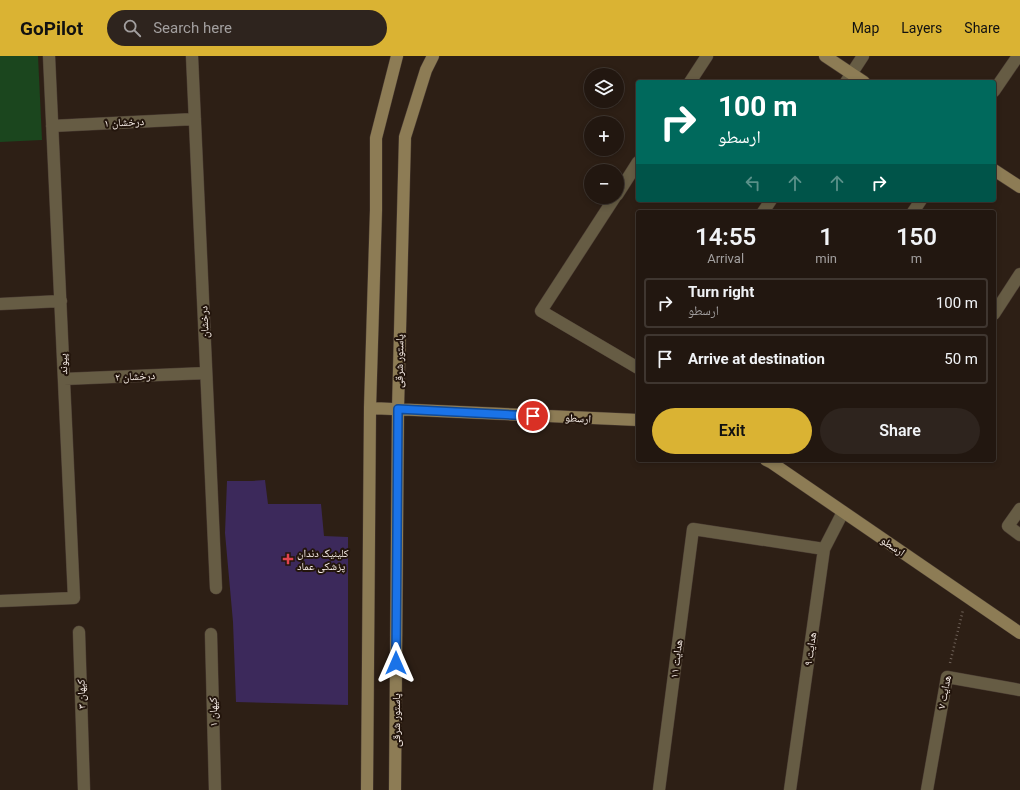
<!DOCTYPE html>
<html lang="en">
<head>
<meta charset="utf-8">
<style>
	:root { --surface:#221710; --page:#2e241e; --text:#f1f3f6; --muted:#a29f9f; --line:#3f3630; --accent:#dab333 }
	body { margin:0; font-family:Roboto,"Noto Naskh Arabic",sans-serif; background:var(--page); color:var(--text); height:100vh; display:flex; flex-direction:column; font-size:15px; white-space:nowrap }
	* { box-sizing:border-box; margin:0 }
	p { font-size:13px; color:var(--muted) }
	.icon { flex:none; width:22px; height:22px; fill:none; stroke:currentColor; stroke-width:2; stroke-linecap:round; stroke-linejoin:round }
	.map { position:relative; flex:1; overflow:hidden }
	.sheet { position:absolute; left:636px; top:154px; width:360px; height:252px; display:flex; flex-direction:column; background:var(--surface); border-radius:4px; box-shadow:0 2px 6px #0003,0 0 0 1px var(--line) }
	.sheet>* { flex:none }
	.banner { position:absolute; left:636px; top:24px; width:360px; height:122px; border-radius:4px; box-shadow:0 2px 6px #0003,0 0 0 1px var(--line); background:#00695c; color:#fff; overflow:hidden }
	.buttons { position:absolute; left:584px; top:12px; display:grid; gap:8px }
	.buttons a { display:grid; place-items:center; width:40px; height:40px; border-radius:50%; background:var(--surface); box-shadow:0 2px 6px #0003,0 0 0 1px var(--line); font-size:20px }
	.pin { position:absolute; display:grid; place-items:center; width:34px; height:34px; color:#fff; margin:-17px; border:2px solid #fff; border-radius:50%; box-shadow:0 1px 4px #0007 }
	.me { position:absolute; width:44px; margin:-22px; rotate:0deg; stroke-linejoin:round; filter:drop-shadow(0 0 3px #0008) }
	.turn { display:flex; align-items:center; gap:14px; height:84px; padding:0 16px; font-size:18px }
	.turn .icon { width:52px; height:52px; stroke-width:2.5 }
	.turn b { display:block; font-size:28px; line-height:34px }
	.lanes { display:flex; align-items:center; height:38px; padding:0 16px; background:#0003; justify-content:center; gap:20px; direction:ltr }
	.lanes .off { opacity:.35 }
	.eta { display:flex; justify-content:space-evenly; align-items:center; height:68px; text-align:center }
	.eta b { font-size:24px; font-weight:600; line-height:28px }
	.primary-button { display:flex; gap:8px; margin-top:auto; padding:8px 16px }
	.primary-button a { flex:1; height:46px; border-radius:24px; background:var(--accent); color:#111; font-size:16px; font-weight:600; line-height:46px; text-align:center }
	.primary-button a+a { background:var(--page); color:var(--text) }
	ul { padding:0; list-style:none }
	li { display:flex; align-items:center; gap:12px; height:50px; margin:0 8px 6px; padding:0 8px; border:2px solid var(--line); border-radius:4px }
	li div { flex:1 }
	li b { display:block; font-size:15px }
	li em { font-style:normal }
	header { display:flex; align-items:center; gap:24px; box-sizing:border-box; height:56px; padding:0 20px; background:var(--accent); color:#111 }
	header strong { font-size:19px }
	nav { display:flex; gap:22px; margin-inline-start:auto; font-size:14px }
	.search { width:280px; height:36px; background:var(--page); display:flex; align-items:center; gap:10px; box-sizing:border-box; padding:0 14px; border-radius:22px; color:var(--muted); font-size:15px }
	.map>svg:first-child { display:block }
	.green { fill:#1b461e }
	.building { fill:#3c295b }
	.lines { fill:none; stroke-linecap:round; stroke-linejoin:round }
	.street-casing { stroke:#4a3c33; stroke-width:13 }
	.secondary-casing { stroke:#4a3c33; stroke-width:13 }
	.path { stroke:#6f6259; stroke-width:2.5; stroke-dasharray:1 3; stroke-linecap:butt }
	.street { stroke:#665c44; stroke-width:12 }
	.secondary { stroke:#8d7c55; stroke-width:12 }
	.route-casing { stroke:#114b97; stroke-width:10 }
	.route { stroke:#1a73e8; stroke-width:7 }
	.health-dot { fill:#e0444e; stroke:#23150c; stroke-width:1.5 }
	.labels { text-anchor:middle; stroke-width:4; stroke-linejoin:round; paint-order:stroke }
	.street-label { font-size:11px; fill:#faf0ea; stroke:#23150c }
	.poi-label { font-size:11px; fill:#faf0ea; stroke:#23150c; text-anchor:start }
</style>
</head>
<body>
<header>
<strong>GoPilot</strong>
<div class="search"><svg class="icon" aria-label="search" viewBox="0 0 24 24"><circle cx="10" cy="10" r="6"/><path d="M15 15l6 6"/></svg>Search here</div>
<nav><a>Map</a><a>Layers</a><a>Share</a></nav>
</header>
<div class="map">
<svg width="1020" height="734" viewBox="0 0 1020 734">
	<rect width="100%" height="100%" fill="#2d1f15"/>
	<path class="green" d="M0,0H38L42,84L0,86Z"/>
	<path class="building" d="M265,424L268,448H321L324,480L348,481V649L236,646L233,566L225,477L227,425H252Z"/>
	<g class="lines">
		<defs>
			<path id="street" d="M192,0L216,532
				M690,26L707,0
				M846,26L863,0
				M994,35L1018,0
				M52,70L195,63
				M617,139L638,106
				M615,141L541,255L638,312
				M763,156L771,144
				M913,156L921,144
				M0,248L61,245
				M994,258L1020,218
				M64,323L206,317
				M1020,453L1008,470L1020,479
				M0,545L74,542L49,0
				M79,576L84,734
				M211,578L215,734
				M659,734L693,473L824,493
				M790,734L824,493L843,456
				M927,734L947,621L1020,634"/>
			<path id="secondary" d="M825,0L864,26
				M994,114L1020,131
				M370,352L638,364
				M766,404L772,407L1020,577
				M367,734L370,352L376,154V82L397,0
				M395,734L398,353L405,81L426,14L433,0"/>
		</defs>
		<use href="#street" class="street-casing"/>
		<use href="#secondary" class="secondary-casing"/>
		<path class="path" d="M950,607L963,554"/>
		<use href="#street" class="street"/>
		<use href="#secondary" class="secondary"/>
	</g>
	<g class="lines">
		<defs>
			<path id="route" d="M396,607L398,353L533,360"/>
		</defs>
		<use href="#route" class="route-casing"/>
		<use href="#route" class="route"/>
	</g>
	<path class="health-dot" d="M286 497h4v4h4v4h-4v4h-4v-4h-4v-4h4z"/>
	<g class="labels">
		<g class="street-label">
			<text transform="translate(124 66) rotate(-3)" y="4">درخشان ۱</text>
			<text transform="translate(204 266) rotate(-93)" y="4">درخشان</text>
			<text transform="translate(399 305) rotate(-89)" y="4">پاستور شرقی</text>
			<text transform="translate(63 308) rotate(-92)" y="4">پیوند</text>
			<text transform="translate(135 320) rotate(-3)" y="4">درخشان ۲</text>
			<text transform="translate(578 362) rotate(3)" y="4">ارسطو</text>
			<text transform="translate(893 490) rotate(34)" y="4">ارسطو</text>
			<text transform="translate(810 593) rotate(-82)" y="4">هدایت ۹</text>
			<text transform="translate(676 603) rotate(-83)" y="4">هدایت ۱۱</text>
			<text transform="translate(944 636) rotate(-79)" y="4">هدایت ۷</text>
			<text transform="translate(81 638) rotate(-92)" y="4">کیهان ۳</text>
			<text transform="translate(213 656) rotate(-91)" y="4">کیهان ۱</text>
			<text transform="translate(396 664) rotate(-90)" y="4">پاستور شرقی</text>
		</g>
		<g class="poi-label">
			<text x="297" y="501">کلینیک دندان<tspan x="297" dy="13">پزشکی عماد</tspan></text>
		</g>
	</g>
</svg>
<div class="buttons">
<a><svg class="icon" aria-label="layers" viewBox="0 0 24 24"><path d="M12 4l9 5-9 5-9-5zM3 14l9 5 9-5"/></svg></a>
<a>+</a>
<a>−</a>
</div>
<div class="pin" style="left:533px;top:360px;background:#d93025"><svg class="icon" aria-label="arrive" viewBox="0 0 24 24"><path d="M6 21V4h12l-3 4 3 4H6"/></svg></div>
<svg class="me" style="left:396px;top:607px" viewBox="-20 -20 40 40"><path d="M0-17L14 15 0 8-14 15z" fill="#1a73e8" stroke="#fff" stroke-width="4"/></svg>
<div class="banner">
<div class="turn"><svg class="icon" aria-label="right" viewBox="0 0 24 24"><path d="M7 20v-9h11M14 6l5 5-5 5"/></svg><div><b>100 m</b>ارسطو</div></div>
<div class="lanes"><svg class="icon off" aria-label="left" viewBox="0 0 24 24"><path d="M17 20v-9H6M10 6l-5 5 5 5"/></svg><svg class="icon off" aria-label="ahead" viewBox="0 0 24 24"><path d="M12 20V5M6 11l6-6 6 6"/></svg><svg class="icon off" aria-label="ahead" viewBox="0 0 24 24"><path d="M12 20V5M6 11l6-6 6 6"/></svg><svg class="icon" aria-label="right" viewBox="0 0 24 24"><path d="M7 20v-9h11M14 6l5 5-5 5"/></svg></div>
</div>
<section class="sheet">
<div class="eta">
<div><b>14:55</b><p>Arrival</p></div>
<div><b>1</b><p>min</p></div>
<div><b>150</b><p>m</p></div>
</div>
<ul>
<li><svg class="icon" aria-label="right" viewBox="0 0 24 24"><path d="M7 20v-9h11M14 6l5 5-5 5"/></svg><div><b>Turn right</b><p>ارسطو</p></div><em>100 m</em></li>
<li><svg class="icon" aria-label="arrive" viewBox="0 0 24 24"><path d="M6 21V4h12l-3 4 3 4H6"/></svg><div><b>Arrive at destination</b></div><em>50 m</em></li>
</ul>
<div class="primary-button"><a>Exit</a><a>Share</a></div>
</section>
</div>
</body>
</html>
